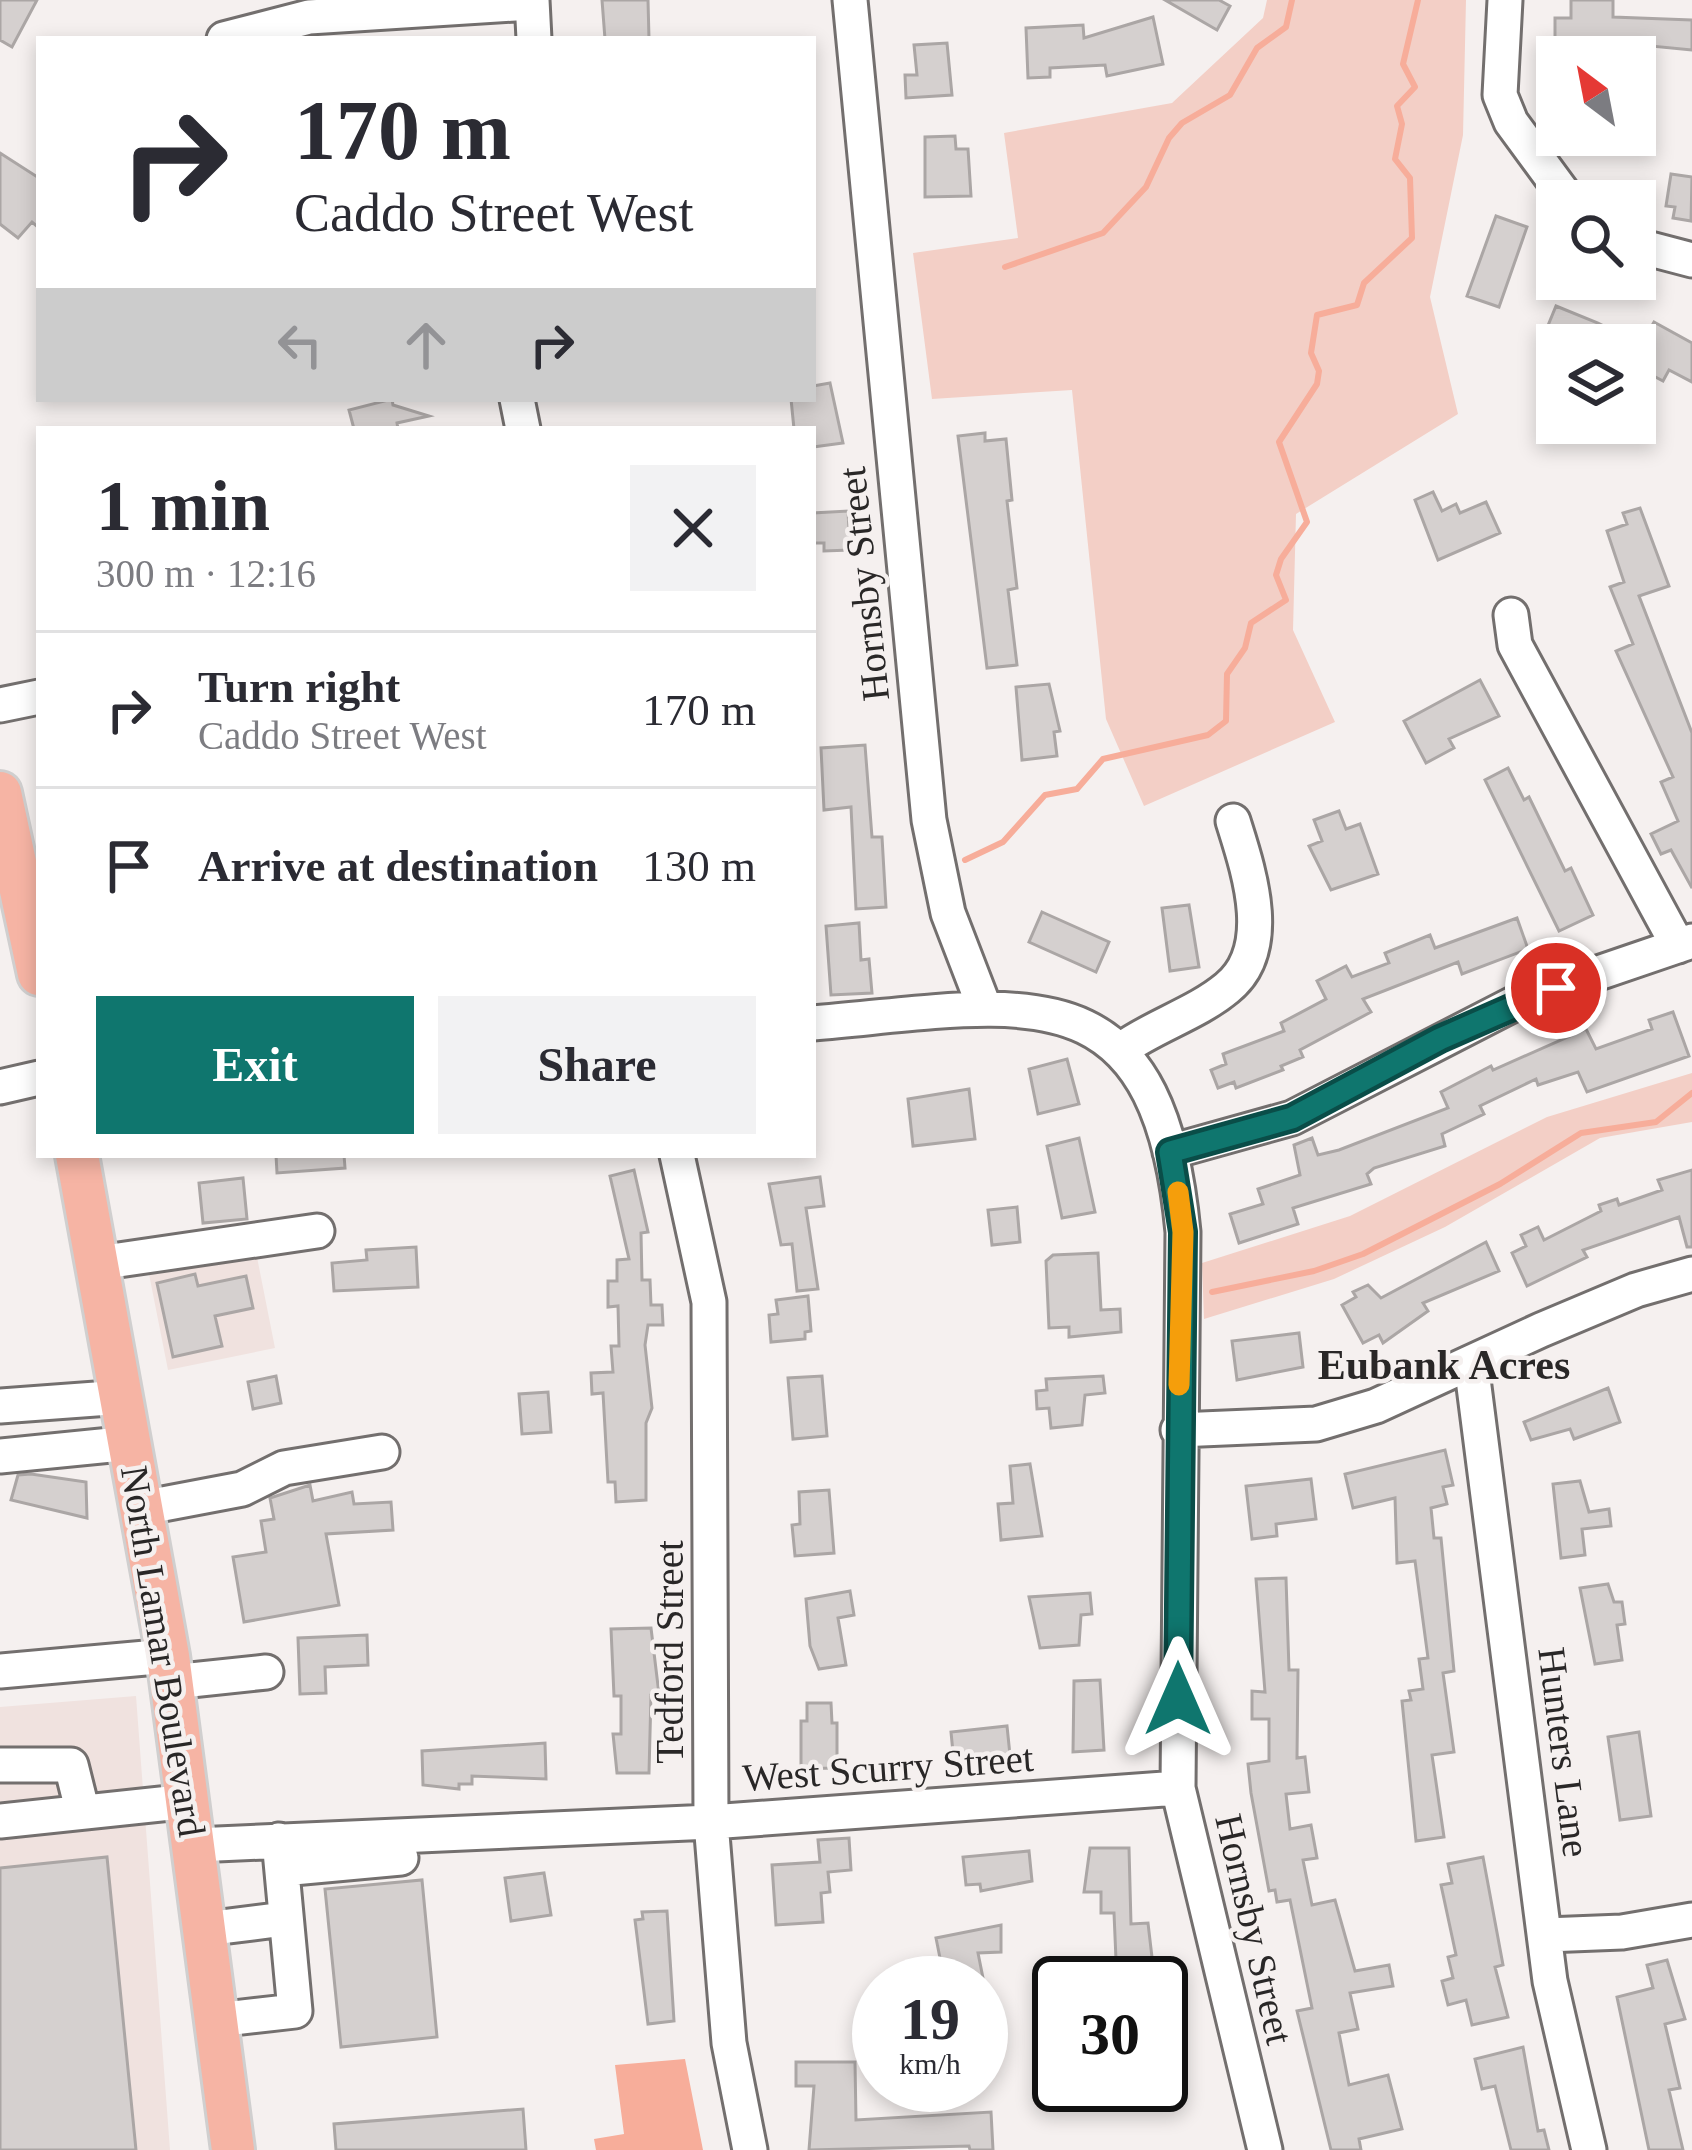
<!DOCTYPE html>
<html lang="en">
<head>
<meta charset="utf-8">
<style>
	:root { --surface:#fff; --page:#f2f2f3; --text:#2b2b33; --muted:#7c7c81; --line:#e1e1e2; --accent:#0f766e }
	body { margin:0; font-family:"Times New Roman",serif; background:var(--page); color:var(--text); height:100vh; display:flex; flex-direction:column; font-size:45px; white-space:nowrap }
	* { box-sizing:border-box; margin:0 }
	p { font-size:39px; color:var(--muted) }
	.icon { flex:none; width:66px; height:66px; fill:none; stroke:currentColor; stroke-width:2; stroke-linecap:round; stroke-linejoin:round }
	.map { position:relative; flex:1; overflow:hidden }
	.drawer { position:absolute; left:36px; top:426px; width:780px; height:732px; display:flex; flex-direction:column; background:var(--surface); border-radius:0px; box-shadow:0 6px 18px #0003 }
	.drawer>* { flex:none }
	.guide { position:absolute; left:36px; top:36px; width:780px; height:366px; border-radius:0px; box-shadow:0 6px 18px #0003; background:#fff; color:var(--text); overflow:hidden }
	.needle { width:78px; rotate:328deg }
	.buttons { position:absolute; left:1536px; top:36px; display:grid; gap:24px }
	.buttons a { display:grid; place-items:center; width:120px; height:120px; border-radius:0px; background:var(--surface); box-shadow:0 6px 18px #0003; font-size:60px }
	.speed { position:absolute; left:852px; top:1956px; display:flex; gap:24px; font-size:60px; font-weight:700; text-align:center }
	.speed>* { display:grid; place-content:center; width:156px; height:156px; border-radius:50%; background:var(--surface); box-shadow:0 6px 18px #0003; line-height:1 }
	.speed small { font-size:30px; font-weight:400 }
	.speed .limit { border:6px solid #111; border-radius:18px; background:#fff; color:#111 }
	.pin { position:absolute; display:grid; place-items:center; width:102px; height:102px; color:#fff; margin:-51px; border:6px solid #fff; border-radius:50%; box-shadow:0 3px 12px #0007 }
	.me { position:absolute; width:132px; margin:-66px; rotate:0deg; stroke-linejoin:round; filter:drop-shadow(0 0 9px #0008) }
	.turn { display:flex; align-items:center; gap:42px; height:252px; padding:0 60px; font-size:54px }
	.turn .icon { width:156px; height:156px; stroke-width:2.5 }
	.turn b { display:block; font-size:84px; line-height:102px }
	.lanes { display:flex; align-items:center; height:114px; padding:0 60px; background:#0003; justify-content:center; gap:60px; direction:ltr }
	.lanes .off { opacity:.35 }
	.round { display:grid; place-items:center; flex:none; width:126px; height:126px; border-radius:0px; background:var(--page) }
	.head { display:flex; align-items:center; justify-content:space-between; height:204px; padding:0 60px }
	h1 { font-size:72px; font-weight:800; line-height:90px }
	.primary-button { display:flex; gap:24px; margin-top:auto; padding:24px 60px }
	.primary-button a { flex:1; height:138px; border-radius:0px; background:var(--accent); color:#fff; font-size:48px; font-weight:800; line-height:138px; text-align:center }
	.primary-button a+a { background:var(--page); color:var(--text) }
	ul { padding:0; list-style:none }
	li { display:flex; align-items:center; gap:36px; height:156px; padding:0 60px; border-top:3px solid var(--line) }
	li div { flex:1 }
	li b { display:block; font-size:45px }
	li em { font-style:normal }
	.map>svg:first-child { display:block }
	.built { fill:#f0e2df }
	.green { fill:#f3cfc6 }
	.water { fill:#f7ad9a }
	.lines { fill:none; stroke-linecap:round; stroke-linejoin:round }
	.stream { stroke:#f7ad9a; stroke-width:6 }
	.building { fill:#d5d0cf; stroke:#aba6a5; stroke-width:3 }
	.minor-casing { stroke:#736f6e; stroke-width:39 }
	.major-casing { stroke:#d0cfcf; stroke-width:48 }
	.minor { stroke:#fff; stroke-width:33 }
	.major { stroke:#f6b4a4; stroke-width:42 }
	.route-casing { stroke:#0a4d48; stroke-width:30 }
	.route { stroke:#0f766e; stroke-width:21 }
	.slow { stroke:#f59e0b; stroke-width:21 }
	.labels { text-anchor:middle; stroke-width:9; stroke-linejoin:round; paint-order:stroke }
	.street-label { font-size:39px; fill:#292727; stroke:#f5f0ef }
	.neighbourhood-label { font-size:42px; font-weight:bold; fill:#292727; stroke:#f5f0ef }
</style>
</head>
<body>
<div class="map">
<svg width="1692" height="2150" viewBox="0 0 1692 2150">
	<rect width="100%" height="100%" fill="#f5f0ef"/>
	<path class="built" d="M255,1247L275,1348L168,1370L148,1269Z
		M136,1696L170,2150H0V1707Z"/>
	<path class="green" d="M1267,0H1466L1463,135L1430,297L1458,414L1296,514L1293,630L1335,722L1144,806L1106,719L1072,390L932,399L913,253L1018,238L1004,133L1172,103L1263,18Z
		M1692,1073V1122L1600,1138L1445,1227L1334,1279L1204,1319L1202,1263L1350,1216L1547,1117Z"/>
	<path class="water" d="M685,2059L703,2150H596L594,2139L624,2134L615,2065Z"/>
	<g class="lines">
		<path class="stream" d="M1005,267L1103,233L1146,187L1169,138L1182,123L1230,95L1257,48L1286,27L1292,0
			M965,860L1003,842L1045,795L1077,789L1103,759L1208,735L1226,721L1227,674L1245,648L1251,623L1286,600L1276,575L1281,559L1307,522L1279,442L1317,384L1319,371L1311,353L1317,315L1357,305L1364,283L1412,238L1410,178L1395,159L1402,124L1397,106L1415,87L1403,64L1418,0
			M1212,1292L1314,1271L1363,1254L1500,1184L1581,1133L1656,1122L1692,1093"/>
	</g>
	<path class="building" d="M0,0H37L12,47L0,40Z
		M602,0H648L649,39H605Z
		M1165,0H1219L1230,6L1217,30Z
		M1571,0H1613V17L1692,20V50L1640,45V39L1555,38V18H1571Z
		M1153,17L1163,64L1107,76L1105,65L1050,68V77L1028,78L1026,28L1083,25L1084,38Z
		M947,43L952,95L906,98L905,75H917L914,45Z
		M955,136L956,149H968L971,196L925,197V137Z
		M0,153L39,178V228L32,222L18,238L0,224Z
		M1671,174L1692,177L1691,221L1673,218L1675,207L1666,206Z
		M1496,216L1527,227L1499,307L1467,296Z
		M1556,306L1598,323L1641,345H1540Z
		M1654,322L1692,343V382L1669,370L1663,381L1646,372L1652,361L1637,352Z
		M830,383L843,443L813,447V429H794L791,399H813V386Z
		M392,399L393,405L429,416L397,423L398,429H354L349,410Z
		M985,433V441L1006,439L1012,500L1007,501L1017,588L1008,590L1017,665L987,668L958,436Z
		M1433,492L1442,511L1456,504L1460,513L1486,502L1500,533L1438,560L1415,500Z
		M1640,508L1669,586L1639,596L1692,733V888L1671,850L1661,854L1651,834L1678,821L1661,782L1673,777L1616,651L1633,644L1610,587L1624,582L1607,531L1627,524L1623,513Z
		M848,511L850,550L824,551V543H813V513Z
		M1480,680L1499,716L1449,739L1454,748L1426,763L1404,721Z
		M1049,684L1060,731L1054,732L1057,756L1022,760L1016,687Z
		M865,745L872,837H882L886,907L856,909L851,807L824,810L821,748Z
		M1508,768L1524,800L1529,797L1565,871L1571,868L1593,915L1559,931L1485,780Z
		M1339,811L1346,829L1360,824L1378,874L1331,890L1309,846L1322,841L1314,820Z
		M1189,905L1199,967L1170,971L1162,908Z
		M1042,912L1109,942L1096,972L1029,942Z
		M1517,918L1528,949L1462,974L1458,962L1363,999L1371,1012L1300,1050L1303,1057L1281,1066L1283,1070L1236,1088L1234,1082L1218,1088L1211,1070L1226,1064L1223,1054L1284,1031L1281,1023L1326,999L1317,981L1346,966L1352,977L1389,963L1385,953L1430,935L1435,948Z
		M859,923L861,960L869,959L872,993L831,995L826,926Z
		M1673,1012L1689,1056L1587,1092L1578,1072L1538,1085L1536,1079L1480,1106L1484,1114L1442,1134L1445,1146L1374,1168L1367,1174L1371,1184L1293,1208L1298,1224L1239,1243L1230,1214L1263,1204L1258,1189L1300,1175L1294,1145L1312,1138L1318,1155L1339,1150L1448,1108L1441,1092L1491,1066L1493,1070L1586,1029L1596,1049L1652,1029L1649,1020Z
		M1067,1059L1079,1104L1038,1114L1029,1069Z
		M969,1089L975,1139L913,1146L908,1099Z
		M1079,1138L1095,1212L1062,1218L1047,1146Z
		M276,1155H344L345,1168L277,1173Z
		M634,1170L648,1232L641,1233L642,1280H650L651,1305H662L663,1325H648L645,1345L652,1408L646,1423V1500L616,1502L615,1482H608L603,1393L592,1394L591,1373L613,1372L611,1346H619L618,1306L608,1307V1281H617V1260L629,1259L610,1176Z
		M1692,1170V1247H1687L1679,1217L1583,1250L1587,1257L1527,1286L1512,1253L1526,1246L1521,1235L1538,1227L1544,1240L1601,1211L1599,1205L1617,1199L1619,1205L1662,1190L1658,1180Z
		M820,1177L824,1206L806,1208L818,1289L797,1291L792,1244L781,1245L769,1184Z
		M243,1178L247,1219L203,1223L199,1183Z
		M1017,1207L1020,1242L992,1245L988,1210Z
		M1486,1242L1499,1271L1423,1303L1428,1311L1383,1343L1379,1335L1363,1343L1342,1305L1356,1297L1353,1292L1368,1285L1381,1298Z
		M416,1247L418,1287L334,1291L332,1263L367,1260L366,1250Z
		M1098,1253L1101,1310L1120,1309L1121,1332L1069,1337V1327L1049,1328L1046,1261L1053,1255Z
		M195,1274L198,1286L246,1276L253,1308L215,1316L222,1346L173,1357L157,1283Z
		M808,1296L811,1331L805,1332V1339L771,1342L769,1315L778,1314L776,1300Z
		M1299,1333L1303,1367L1237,1380L1232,1341Z
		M276,1376L281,1403L253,1409L248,1382Z
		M822,1376L827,1436L793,1439L788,1378Z
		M1103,1376L1105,1393L1085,1395L1082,1425L1051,1428L1049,1408L1037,1409L1036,1391L1047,1390L1046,1379Z
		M1608,1388L1620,1422L1574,1439L1570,1429L1531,1440L1524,1422Z
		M548,1392L551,1432L522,1434L519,1394Z
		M1445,1450L1453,1485L1443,1487L1447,1504L1431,1508L1434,1538H1441L1454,1671L1443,1673L1454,1752L1432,1755L1444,1837L1416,1841L1402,1701L1411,1700L1409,1691L1423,1689L1419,1659L1428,1658L1415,1561L1397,1563L1395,1498L1353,1508L1345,1474Z
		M1030,1464L1042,1536L1001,1540L998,1504L1013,1503L1010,1466Z
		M31,1474L86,1482L87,1518L11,1500L18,1475Z
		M1311,1479L1316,1519L1276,1524L1277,1536L1252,1539L1246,1486Z
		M1580,1481L1589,1512L1609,1509L1611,1526L1582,1529L1585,1555L1561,1558L1553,1484Z
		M310,1485L313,1501L352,1492L354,1504L391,1502L393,1530L326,1534L339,1605L244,1622L233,1557L266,1552L261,1521L274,1519L270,1498Z
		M829,1490L834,1553L795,1556L792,1525L800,1524L799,1492Z
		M1286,1578L1289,1670H1298L1297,1758L1305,1757L1309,1792L1286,1794L1290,1829L1311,1825L1317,1858L1303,1860L1312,1905L1335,1900L1355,1971L1389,1965L1393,1986L1350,1993L1358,2029L1339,2033L1349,2085L1388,2075L1402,2129L1359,2139L1361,2150H1331L1297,2011L1312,2008L1290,1900L1277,1902L1275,1890L1269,1891L1251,1793L1248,1764L1269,1761V1719H1252V1691L1265,1692L1256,1579Z
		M1608,1584L1614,1602H1622L1625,1624L1617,1625L1622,1660L1595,1664L1580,1588Z
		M850,1591L854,1615L838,1618L846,1665L819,1669L810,1646L806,1599Z
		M1090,1593L1092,1614L1081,1615L1079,1645L1040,1648L1029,1597Z
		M651,1628L659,1694L651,1695L649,1773H617L613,1734H621V1696H614L611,1629Z
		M367,1635L368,1665L325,1667L326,1693L300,1694L298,1638Z
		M1100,1680L1104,1750L1073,1752L1074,1681Z
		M807,1703H831L832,1723H837V1760H832V1768L801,1769V1721H807Z
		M1007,1726L1010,1755L954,1763L951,1732Z
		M1639,1732L1651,1816L1620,1820L1608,1737Z
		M545,1743L546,1779L472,1776V1784H459V1789L423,1785L422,1751Z
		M849,1838L851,1870L828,1872L830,1892L821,1893L823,1922L776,1925L772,1865L820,1862L818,1840Z
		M1090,1848H1129L1131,1924L1148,1923L1155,1983H1117L1114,1913H1101V1892H1084Z
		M1029,1851L1032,1881L981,1891L980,1884L966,1885L963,1857Z
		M107,1857L136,2150H0V1868Z
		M1483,1857L1503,1965L1495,1967L1508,2017L1472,2025L1466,2000L1448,2005L1442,1981L1453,1978L1448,1957L1456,1955L1441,1885L1452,1883L1448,1864Z
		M544,1873L551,1915L511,1921L505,1878Z
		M422,1880L437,2037L341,2047L325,1889Z
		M667,1911L674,2021L648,2024L635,1920L643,1919L642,1912Z
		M1001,1925V1952L978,1953L984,1983H945L936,1938Z
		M1667,1960L1685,2019L1665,2024L1680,2088L1669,2090L1683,2150H1649L1617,1997L1653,1988L1647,1965Z
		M1523,2047L1538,2131L1544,2130L1549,2150H1511L1495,2086L1482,2089L1475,2059Z
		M796,2062H855L856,2120L991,2112L993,2150H970L969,2146L809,2150L814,2086H796Z
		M523,2109L526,2150H336L334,2124Z"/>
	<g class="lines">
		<defs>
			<path id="minor" d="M532,0L534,39
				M850,0L929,820L948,913L985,1009
				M1505,0L1500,95L1511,122L1569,201
				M224,39L309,17L531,3
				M1635,245L1692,260
				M517,399L523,429
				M1511,615L1515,645L1678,946
				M0,705L39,697
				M813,1023C1023,1005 1158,963 1183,1232L1178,1788L1265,2150
				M1122,1049C1154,1026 1197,1013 1227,988C1276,949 1248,869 1233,821
				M0,1087L39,1078
				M1170,1152L1292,1118L1525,998L1692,941
				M677,1155L709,1302L711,1822L729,2043L750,2150
				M98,1263L317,1231
				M1471,1363L1550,1981L1589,2150
				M0,1406L123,1397
				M1178,1430L1316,1424L1376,1406L1541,1330L1636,1290L1692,1274
				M0,1456L131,1443
				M142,1508L242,1489L284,1468L382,1452
				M0,1671L168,1656
				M172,1682L266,1672
				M0,1765H71L82,1809
				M0,1821L189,1801
				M195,1845L711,1822L1178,1788
				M282,1869L401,1858
				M205,1929L284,1919
				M1546,1935L1622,1932L1692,1920
				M216,2020L295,2011L279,1840"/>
			<path id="major" d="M0,793L39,974
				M77,1155L168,1656L233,2150"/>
		</defs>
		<use href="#minor" class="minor-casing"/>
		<use href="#major" class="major-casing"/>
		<use href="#minor" class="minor"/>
		<use href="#major" class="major"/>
	</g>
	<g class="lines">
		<defs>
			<path id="route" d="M1178,1699L1183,1232L1170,1152L1292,1118L1440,1039L1556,988"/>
		</defs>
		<use href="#route" class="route-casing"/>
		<use href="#route" class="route"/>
		<path class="slow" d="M1178,1192L1183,1232L1179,1385"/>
	</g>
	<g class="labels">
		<g class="street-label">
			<text transform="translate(863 584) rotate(-96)" y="14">Hornsby Street</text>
			<text transform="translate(164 1651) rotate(81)" y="14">North Lamar Boulevard</text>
			<text transform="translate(669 1652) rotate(-90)" y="14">Tedford Street</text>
			<text transform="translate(1565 1752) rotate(83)" y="14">Hunters Lane</text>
			<text transform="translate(888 1767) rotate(-4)" y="14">West Scurry Street</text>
			<text transform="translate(1255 1929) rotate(77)" y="14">Hornsby Street</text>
		</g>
		<g class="neighbourhood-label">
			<text x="1444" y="1379">Eubank Acres</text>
		</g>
	</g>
</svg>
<div class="buttons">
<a><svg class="needle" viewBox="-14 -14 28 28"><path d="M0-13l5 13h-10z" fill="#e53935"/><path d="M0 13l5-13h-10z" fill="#7c7c81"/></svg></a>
<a><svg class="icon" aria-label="search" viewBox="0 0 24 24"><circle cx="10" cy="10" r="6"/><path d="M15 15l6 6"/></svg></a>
<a><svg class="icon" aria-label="layers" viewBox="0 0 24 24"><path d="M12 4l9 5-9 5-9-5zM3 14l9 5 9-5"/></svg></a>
</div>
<div class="speed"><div>19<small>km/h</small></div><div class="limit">30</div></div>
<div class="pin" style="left:1556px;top:988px;background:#d93025"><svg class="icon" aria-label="arrive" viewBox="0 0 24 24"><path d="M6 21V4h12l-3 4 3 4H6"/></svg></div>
<svg class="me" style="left:1178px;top:1699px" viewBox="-20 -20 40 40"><path d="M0-17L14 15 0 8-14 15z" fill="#0f766e" stroke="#fff" stroke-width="4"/></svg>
<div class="guide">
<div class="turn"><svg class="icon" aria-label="right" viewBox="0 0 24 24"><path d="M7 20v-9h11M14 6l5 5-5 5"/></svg><div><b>170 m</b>Caddo Street West</div></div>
<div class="lanes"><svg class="icon off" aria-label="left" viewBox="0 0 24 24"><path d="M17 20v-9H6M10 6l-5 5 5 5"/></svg><svg class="icon off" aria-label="ahead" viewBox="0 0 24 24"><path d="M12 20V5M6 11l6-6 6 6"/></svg><svg class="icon" aria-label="right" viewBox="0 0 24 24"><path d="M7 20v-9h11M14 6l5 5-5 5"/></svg></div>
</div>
<section class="drawer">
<div class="head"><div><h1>1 min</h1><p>300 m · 12:16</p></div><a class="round"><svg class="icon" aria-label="close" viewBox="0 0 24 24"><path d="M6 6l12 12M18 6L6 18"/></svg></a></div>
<ul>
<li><svg class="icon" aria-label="right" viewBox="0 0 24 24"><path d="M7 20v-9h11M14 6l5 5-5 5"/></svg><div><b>Turn right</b><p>Caddo Street West</p></div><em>170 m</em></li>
<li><svg class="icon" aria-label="arrive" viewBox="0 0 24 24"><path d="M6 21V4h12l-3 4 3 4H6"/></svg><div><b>Arrive at destination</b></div><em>130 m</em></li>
</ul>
<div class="primary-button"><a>Exit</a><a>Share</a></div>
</section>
</div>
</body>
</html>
